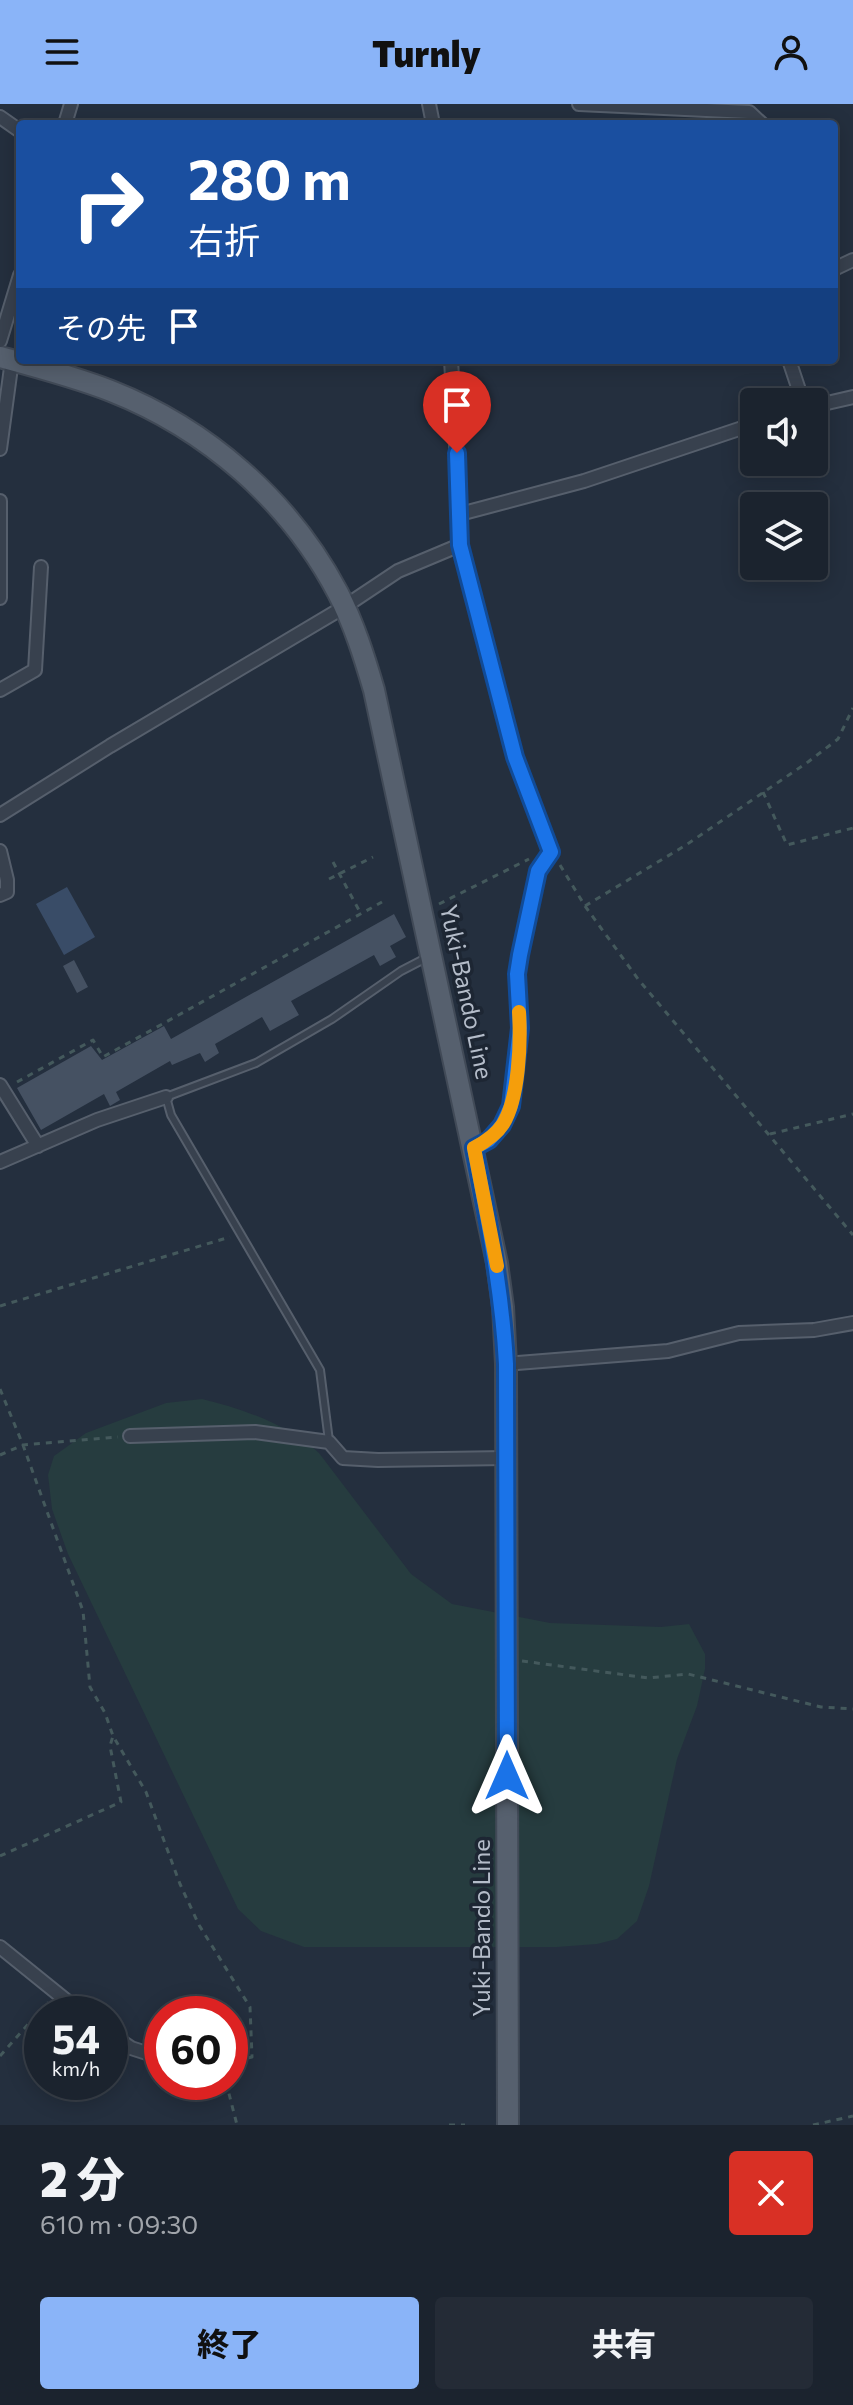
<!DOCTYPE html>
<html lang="ja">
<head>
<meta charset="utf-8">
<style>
	:root { --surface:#1b232e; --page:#242b36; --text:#f1f3f6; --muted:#a0a4aa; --line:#39404a; --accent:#8ab4f8 }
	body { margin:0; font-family:Commissioner,"Noto Sans JP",sans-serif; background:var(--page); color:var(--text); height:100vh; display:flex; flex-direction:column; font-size:30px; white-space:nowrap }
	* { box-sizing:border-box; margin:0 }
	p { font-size:26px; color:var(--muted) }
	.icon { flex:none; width:44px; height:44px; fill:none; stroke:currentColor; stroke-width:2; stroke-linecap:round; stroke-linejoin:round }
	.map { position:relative; height:2021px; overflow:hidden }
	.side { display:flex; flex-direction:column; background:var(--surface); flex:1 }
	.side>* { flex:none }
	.hud { position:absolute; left:16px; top:16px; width:822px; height:244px; border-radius:8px; box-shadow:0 4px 20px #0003,0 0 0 2px var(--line); background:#1a4fa0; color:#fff; overflow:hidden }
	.controls { position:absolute; left:740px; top:284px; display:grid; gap:16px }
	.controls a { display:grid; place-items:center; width:88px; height:88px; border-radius:8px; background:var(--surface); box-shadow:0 4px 20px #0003,0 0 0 2px var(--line); font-size:40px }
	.speed { position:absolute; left:24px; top:1892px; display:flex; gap:16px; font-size:40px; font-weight:700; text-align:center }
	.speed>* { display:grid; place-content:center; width:104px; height:104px; border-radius:50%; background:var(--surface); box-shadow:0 4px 20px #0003,0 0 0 2px var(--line); line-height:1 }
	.speed small { font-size:20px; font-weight:400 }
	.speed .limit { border:12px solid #d22; background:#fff; color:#111 }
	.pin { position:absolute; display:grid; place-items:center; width:68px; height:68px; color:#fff; margin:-82px -34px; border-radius:50% 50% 50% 0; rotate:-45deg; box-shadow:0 0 8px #0007 }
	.pin .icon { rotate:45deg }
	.me { position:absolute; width:88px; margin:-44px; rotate:0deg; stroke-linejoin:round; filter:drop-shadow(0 0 6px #0008) }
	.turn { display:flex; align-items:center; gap:28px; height:168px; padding:0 40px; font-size:36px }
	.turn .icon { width:104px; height:104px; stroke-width:2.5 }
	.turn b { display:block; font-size:56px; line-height:68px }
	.then { display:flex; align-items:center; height:76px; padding:0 40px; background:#0003; gap:16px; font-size:30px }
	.round { display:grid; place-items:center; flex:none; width:84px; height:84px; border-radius:8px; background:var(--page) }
	.overview { display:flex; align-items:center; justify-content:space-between; height:136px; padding:0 40px }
	h1 { font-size:48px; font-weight:800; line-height:60px }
	.action { display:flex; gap:16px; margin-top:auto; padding:16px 40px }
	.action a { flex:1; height:92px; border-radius:8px; background:var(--accent); color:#111; font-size:32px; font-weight:800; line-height:92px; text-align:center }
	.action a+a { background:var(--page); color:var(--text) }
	header { display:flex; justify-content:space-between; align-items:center; height:104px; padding:0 40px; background:var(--accent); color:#111; font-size:36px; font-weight:800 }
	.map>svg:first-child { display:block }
	.green { fill:#263c3f }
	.water { fill:#394c67 }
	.building { fill:#455162 }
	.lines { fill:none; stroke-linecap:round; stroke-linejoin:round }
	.lane-casing { stroke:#565f6c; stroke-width:10 }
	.street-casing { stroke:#565f6c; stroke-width:16 }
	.primary-casing { stroke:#414a57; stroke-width:24 }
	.path { stroke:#44595c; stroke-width:3; stroke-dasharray:6 6; stroke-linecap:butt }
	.lane { stroke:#38414e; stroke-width:6 }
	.street { stroke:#38414e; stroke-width:12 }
	.primary { stroke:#56606e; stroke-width:20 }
	.route-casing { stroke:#114b97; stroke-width:20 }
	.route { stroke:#1a73e8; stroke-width:14 }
	.slow { stroke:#f59e0b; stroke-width:14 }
	.labels { text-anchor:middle; stroke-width:7; stroke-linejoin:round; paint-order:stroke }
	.street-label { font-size:24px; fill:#b4bcc9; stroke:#1d2633 }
</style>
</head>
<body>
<header><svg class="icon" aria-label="menu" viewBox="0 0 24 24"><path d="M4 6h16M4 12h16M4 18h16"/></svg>Turnly<svg class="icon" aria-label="person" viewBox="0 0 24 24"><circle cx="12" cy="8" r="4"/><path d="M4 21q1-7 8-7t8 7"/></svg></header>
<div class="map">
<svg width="853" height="2021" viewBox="0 0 853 2021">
	<rect width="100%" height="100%" fill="#242f3e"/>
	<path class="green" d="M202,1295C243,1305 287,1320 319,1349L411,1470L452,1500L550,1519L661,1523L689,1520L705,1550V1565L697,1602L677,1655L649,1782L637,1817L617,1835L597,1840L557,1843H304L261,1827L238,1805L68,1450L52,1405L48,1371L54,1352L86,1329L166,1299Z"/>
	<path class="water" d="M67,783L95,833L64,851L36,800Z"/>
	<path class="building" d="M394,810L406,833L390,842L396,853L380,862L374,851L291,897L299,911L270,927L262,913L215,940L219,949L205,958L200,949L172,961L170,957L116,988L120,996L110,1002L104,990L41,1026L17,984L91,942L102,956L164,922L171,935Z
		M74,856L88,883L77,889L63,862Z"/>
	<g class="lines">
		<defs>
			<path id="lane" d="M329,1337L320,1266L171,1011L166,993L256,959L332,915L401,867L428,853"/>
			<path id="street" d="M429,0L433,20
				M579,0L749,8L762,20
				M0,13L20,27
				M65,20L71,0
				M834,165L853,156
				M0,237L20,171
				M451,256L460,410L584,377L754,320
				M789,256L803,298
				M814,302L853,293
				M0,345L12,256
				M0,397V494
				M460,410V441L515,653L551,748L538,767L520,851L517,870L520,924L511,1002L502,1021L489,1036L474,1044
				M0,586L35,566L41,463
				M0,711L110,642L344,503L398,467L460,441
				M0,747L7,776V788L0,791
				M0,981L38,1042
				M0,1058L97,1016L166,993
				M506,1260L668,1247L739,1229L814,1226L853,1219
				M130,1332L255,1328L329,1338L343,1354L378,1356L506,1354
				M0,1843L83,1910
				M110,1930L131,1944L162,1954"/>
			<path id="primary" d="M0,253C37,263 75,273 111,287C207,325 289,396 338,489C354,520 364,552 374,586L497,1159L503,1203L506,1260L508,2021"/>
		</defs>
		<use href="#lane" class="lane-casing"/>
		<use href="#street" class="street-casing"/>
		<use href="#primary" class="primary-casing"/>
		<path class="path" d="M763,688L787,741L853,724
			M333,758L361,810
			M560,761L585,802L638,875L853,1131
			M329,775L373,753
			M439,800L529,755
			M585,802L686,741L808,658L838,635L853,604
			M17,978L93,936L103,953L382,798
			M770,1030L853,1010
			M0,1202L230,1133
			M0,1285L23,1341L83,1507L90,1583L105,1609L113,1632L146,1688L180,1780L199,1821L250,1903L252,1953L230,1958
			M0,1351L23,1341L118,1333
			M522,1557L648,1574L688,1570L821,1603L853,1605
			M0,1752L121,1698L110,1642L113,1632
			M0,1952L48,1898
			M226,1978L237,2021
			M449,2021H465
			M813,2021L853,2012"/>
		<use href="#lane" class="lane"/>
		<use href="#street" class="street"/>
		<use href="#primary" class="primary"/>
	</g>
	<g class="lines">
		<defs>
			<path id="route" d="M457,349L460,441L515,653L551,748L538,767L520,851L517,870L520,924L511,1002L502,1021L489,1036L474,1044C488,1116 502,1186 506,1260L507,1672"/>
		</defs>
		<use href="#route" class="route-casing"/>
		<use href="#route" class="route"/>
		<path class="slow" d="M497,1162L474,1044C485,1038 496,1031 503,1020C519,994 521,939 519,908"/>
	</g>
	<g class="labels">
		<g class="street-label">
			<text transform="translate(466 888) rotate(78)" y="8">Yuki-Bando Line</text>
			<text transform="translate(482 1824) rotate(-90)" y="8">Yuki-Bando Line</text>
		</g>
	</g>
</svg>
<div class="controls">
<a><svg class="icon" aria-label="sound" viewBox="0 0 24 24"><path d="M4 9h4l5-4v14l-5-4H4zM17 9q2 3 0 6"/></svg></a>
<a><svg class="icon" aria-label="layers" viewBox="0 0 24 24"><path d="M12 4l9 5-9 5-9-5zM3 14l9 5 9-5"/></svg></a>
</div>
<div class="speed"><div>54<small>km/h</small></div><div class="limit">60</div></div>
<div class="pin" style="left:457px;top:349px;background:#d93025"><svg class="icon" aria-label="arrive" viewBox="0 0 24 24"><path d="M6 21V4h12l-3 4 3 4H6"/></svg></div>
<svg class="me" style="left:507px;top:1672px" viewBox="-20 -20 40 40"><path d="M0-17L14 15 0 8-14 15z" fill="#1a73e8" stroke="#fff" stroke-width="4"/></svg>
<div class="hud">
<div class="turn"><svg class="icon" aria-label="right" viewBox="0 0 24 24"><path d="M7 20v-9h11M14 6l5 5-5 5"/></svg><div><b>280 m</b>右折</div></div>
<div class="then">その先<svg class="icon" aria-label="arrive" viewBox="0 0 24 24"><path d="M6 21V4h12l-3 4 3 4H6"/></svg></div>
</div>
</div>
<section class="side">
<div class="overview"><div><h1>2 分</h1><p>610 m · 09:30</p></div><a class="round" style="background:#d93025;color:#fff"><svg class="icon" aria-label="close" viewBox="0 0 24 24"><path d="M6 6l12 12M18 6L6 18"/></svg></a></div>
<div class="action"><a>終了</a><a>共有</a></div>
</section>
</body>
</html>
